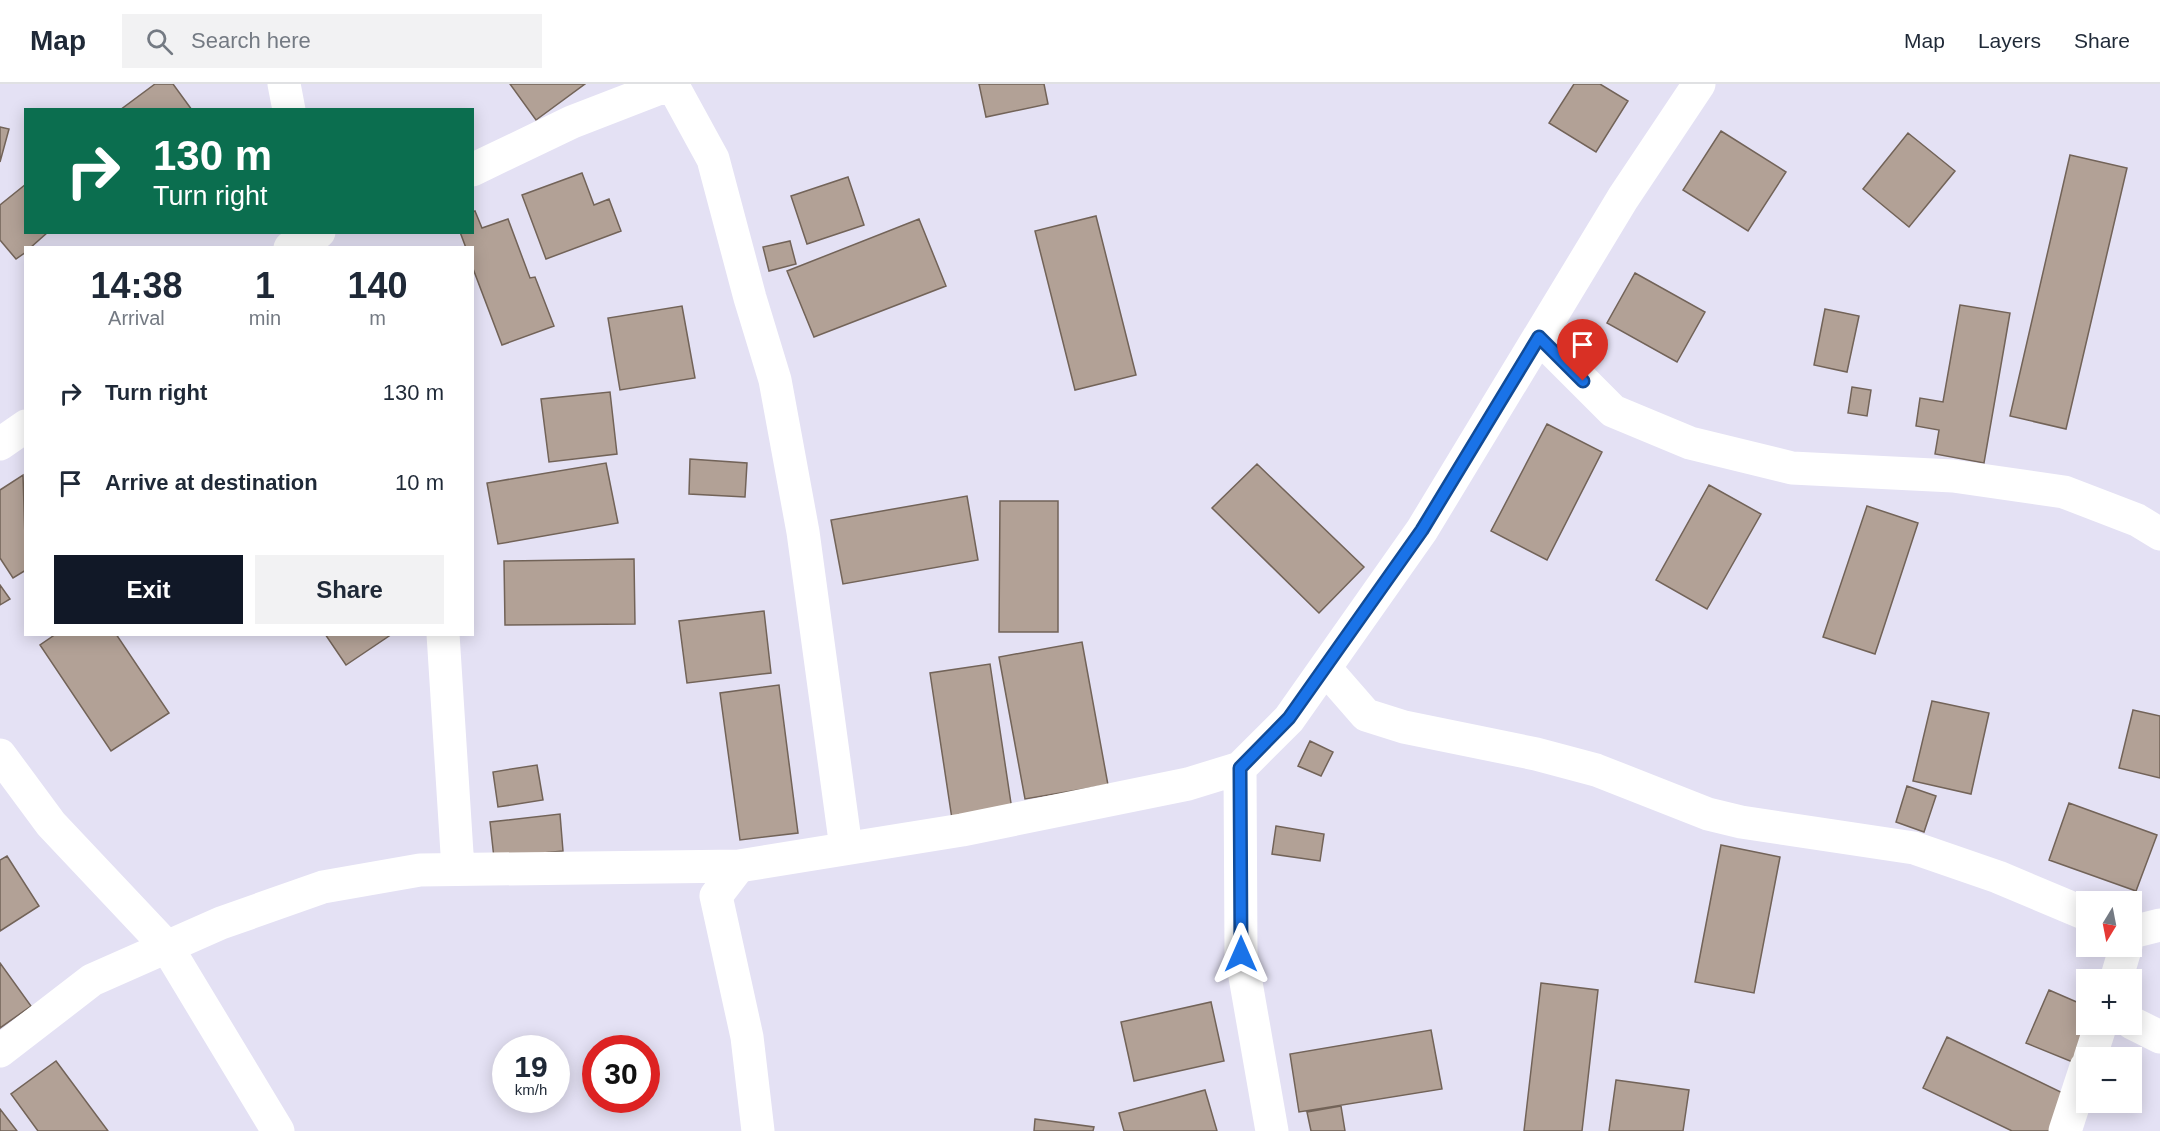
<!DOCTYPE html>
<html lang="en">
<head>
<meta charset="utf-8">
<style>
	:root { --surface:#fff; --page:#f2f2f3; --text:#1f2937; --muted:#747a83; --line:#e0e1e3; --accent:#111827 }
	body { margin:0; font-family:Helvetica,sans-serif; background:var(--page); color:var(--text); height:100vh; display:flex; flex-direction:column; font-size:22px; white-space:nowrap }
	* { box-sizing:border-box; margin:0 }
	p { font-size:20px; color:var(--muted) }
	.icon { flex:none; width:33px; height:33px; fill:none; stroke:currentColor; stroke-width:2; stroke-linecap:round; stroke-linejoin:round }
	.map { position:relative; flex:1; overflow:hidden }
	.drawer { position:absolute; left:24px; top:162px; width:450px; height:390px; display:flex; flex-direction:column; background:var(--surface); border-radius:0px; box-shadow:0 3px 15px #0003 }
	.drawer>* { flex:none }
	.banner { position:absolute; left:24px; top:24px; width:450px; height:126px; border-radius:0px; box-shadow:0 3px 15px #0003; background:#0b6e4f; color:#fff; overflow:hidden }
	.needle { width:39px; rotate:190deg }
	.tools { position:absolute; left:2076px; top:807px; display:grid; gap:12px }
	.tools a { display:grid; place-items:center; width:66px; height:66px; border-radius:0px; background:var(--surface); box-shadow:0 3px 15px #0003; font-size:30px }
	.speed { position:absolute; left:492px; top:951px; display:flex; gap:12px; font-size:30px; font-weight:700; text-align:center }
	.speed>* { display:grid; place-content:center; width:78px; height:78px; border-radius:50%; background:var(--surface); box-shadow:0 3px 15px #0003; line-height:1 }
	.speed small { font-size:15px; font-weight:400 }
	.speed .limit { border:9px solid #d22; background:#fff; color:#111 }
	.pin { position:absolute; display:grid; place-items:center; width:51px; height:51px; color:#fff; margin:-62px -26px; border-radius:50% 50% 50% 0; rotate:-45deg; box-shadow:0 0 6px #0007 }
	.pin .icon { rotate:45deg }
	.me { position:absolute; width:66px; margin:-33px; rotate:0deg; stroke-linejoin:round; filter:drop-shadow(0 0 4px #0008) }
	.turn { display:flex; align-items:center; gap:21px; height:126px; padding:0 30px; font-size:27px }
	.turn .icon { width:78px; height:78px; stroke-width:2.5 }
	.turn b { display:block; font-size:42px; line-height:51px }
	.eta { display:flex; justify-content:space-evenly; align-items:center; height:102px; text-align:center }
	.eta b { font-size:36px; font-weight:700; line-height:42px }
	.button { display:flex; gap:12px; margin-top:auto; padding:12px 30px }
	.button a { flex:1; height:69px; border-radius:0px; background:var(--accent); color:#fff; font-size:24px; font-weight:700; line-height:69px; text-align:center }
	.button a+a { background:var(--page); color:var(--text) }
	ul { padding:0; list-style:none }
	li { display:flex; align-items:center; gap:18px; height:90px; padding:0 30px }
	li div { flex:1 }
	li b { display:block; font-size:22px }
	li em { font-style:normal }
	header { display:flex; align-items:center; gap:36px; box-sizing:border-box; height:84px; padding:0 30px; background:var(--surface); border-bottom:2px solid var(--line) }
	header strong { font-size:28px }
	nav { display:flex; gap:33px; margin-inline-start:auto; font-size:21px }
	.search { width:420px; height:54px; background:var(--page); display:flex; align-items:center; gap:15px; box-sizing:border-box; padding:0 21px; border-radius:0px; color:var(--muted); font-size:22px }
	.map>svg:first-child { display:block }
	.building { fill:#b2a196; stroke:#726358; stroke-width:1.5 }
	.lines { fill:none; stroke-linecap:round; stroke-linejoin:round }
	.street { stroke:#fff; stroke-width:33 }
	.route-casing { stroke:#114b97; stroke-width:15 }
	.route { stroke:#1a73e8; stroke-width:10 }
</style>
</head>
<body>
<header>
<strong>Map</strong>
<div class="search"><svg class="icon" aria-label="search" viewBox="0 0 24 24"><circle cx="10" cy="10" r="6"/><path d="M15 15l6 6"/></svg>Search here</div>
<nav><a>Map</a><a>Layers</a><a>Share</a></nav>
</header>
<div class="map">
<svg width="2160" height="1047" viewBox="0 0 2160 1047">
	<rect width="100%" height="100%" fill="#e4e1f4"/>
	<path class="building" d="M155,0H173L192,26H120Z
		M510,0H585L536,36Z
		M979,0H1044L1048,20L986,33Z
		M1574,0H1600L1628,17L1596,68L1549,39Z
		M0,43L9,45L0,78Z
		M1721,47L1786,88L1748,147L1683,106Z
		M1908,49L1955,87L1909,143L1863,105Z
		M2070,71L2127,84L2066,345L2010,332Z
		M582,89L594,121L609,115L621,147L546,175L522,111Z
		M848,93L864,141L807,160L791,112Z
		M26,100V148H48L30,164H26V168L16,175L0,156V121Z
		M475,127L482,144L508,135L530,194L535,193L554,242L502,261L472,182V164H466L460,148H472V128Z
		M1096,132L1136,291L1075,306L1035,147Z
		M919,135L946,202L814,253L787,187Z
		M790,157L796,180L769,187L763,163Z
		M1635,189L1705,228L1677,278L1607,239Z
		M1960,221L2010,229L1984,379L1935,370L1939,346L1916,342L1920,314L1943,318Z
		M682,222L695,294L620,306L608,234Z
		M1825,225L1859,232L1847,288L1814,281Z
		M1852,303L1871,306L1867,332L1848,329Z
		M610,308L617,370L549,378L541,315Z
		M1547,340L1602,368L1547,476L1491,447Z
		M690,375L747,379L745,413L689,410Z
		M606,379L618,439L498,460L487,399Z
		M1257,380L1364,483L1319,529L1212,424Z
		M23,391L26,486L13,494L0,474V406Z
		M1709,401L1761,430L1707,525L1656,496Z
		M967,412L978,476L843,500L831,436Z
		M1000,417H1058V548H999Z
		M1867,422L1918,439L1875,570L1823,553Z
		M634,475L635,540L505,541L504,477Z
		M0,501L10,515L0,521Z
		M764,527L771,589L687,599L679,537Z
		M56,550H116L169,629L111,667L40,561Z
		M325,550H392L346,581Z
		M1082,558L1108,701L1025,715L999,573Z
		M990,580L1012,726L952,735L930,589Z
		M779,601L798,749L740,756L720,609Z
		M1932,617L1989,629L1971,710L1913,697Z
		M2133,626L2160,632V694L2119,684Z
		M1310,657L1333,668L1321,692L1298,682Z
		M537,681L543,716L498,723L493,688Z
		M1907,702L1936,712L1924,748L1896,738Z
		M2069,719L2157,751L2136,807L2049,776Z
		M560,730L563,767L494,774L490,738Z
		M1276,742L1324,750L1320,777L1272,770Z
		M1721,761L1780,773L1754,909L1695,898Z
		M7,772L39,822L0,847V776Z
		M0,879L31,922L0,944Z
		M1541,899L1598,906L1582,1047H1524Z
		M2049,906L2086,922V940L2075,979L2026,959Z
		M1211,918L1224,977L1134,997L1121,938Z
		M1431,946L1442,1005L1299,1028L1290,970Z
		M1947,953L2069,1012L2053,1047H2012L1923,1004Z
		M56,977L108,1047H38L11,1010Z
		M1616,996L1689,1006L1683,1047H1609Z
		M1205,1006L1217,1047H1124L1119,1029Z
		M1341,1022L1345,1047H1311L1307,1028Z
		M0,1025L17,1047H0Z
		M1035,1035L1094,1043L1093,1047H1034Z"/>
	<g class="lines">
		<path class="street" d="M284,0L289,26
			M672,0L713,75L750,214L775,296L803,448L846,764
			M472,86L572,38L670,0
			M290,164L319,148
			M1539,253L1613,327L1690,359L1792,384L1953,392L2064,408L2137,436L2160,450
			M0,360L26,342
			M443,550L458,785
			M1325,584L1366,631L1404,643L1536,670L1596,686L1708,730L1741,738L1914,764L1998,793L2086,830
			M0,671L51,740L167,863L278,1047
			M1240,684L1241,870L1272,1047
			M739,782L716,812L747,953L758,1047
			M2132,848L2160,841
			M2116,896L2126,862
			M2132,939L2160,953
			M0,967L92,896L221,839L323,803L420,786L739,782L962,746L1188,700L1240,684L1289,635L1422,446L1623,114L1699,0
			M2090,974L2101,940
			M2065,1047L2086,983"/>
	</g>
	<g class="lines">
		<defs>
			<path id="route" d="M1241,870L1240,684L1289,634L1422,446L1539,253L1583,297"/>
		</defs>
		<use href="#route" class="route-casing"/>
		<use href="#route" class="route"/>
	</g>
</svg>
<div class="tools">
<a><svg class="needle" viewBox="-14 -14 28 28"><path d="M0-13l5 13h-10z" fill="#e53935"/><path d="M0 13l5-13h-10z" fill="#747a83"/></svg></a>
<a>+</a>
<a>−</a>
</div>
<div class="speed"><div>19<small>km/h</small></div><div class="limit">30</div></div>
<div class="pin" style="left:1583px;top:297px;background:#d93025"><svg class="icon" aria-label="arrive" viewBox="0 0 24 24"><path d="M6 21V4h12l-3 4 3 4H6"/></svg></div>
<svg class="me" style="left:1241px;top:870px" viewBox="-20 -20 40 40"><path d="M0-17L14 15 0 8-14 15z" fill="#1a73e8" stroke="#fff" stroke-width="4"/></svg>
<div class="banner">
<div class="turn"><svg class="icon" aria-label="right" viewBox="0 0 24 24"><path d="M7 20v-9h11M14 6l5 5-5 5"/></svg><div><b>130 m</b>Turn right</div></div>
</div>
<section class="drawer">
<div class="eta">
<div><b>14:38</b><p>Arrival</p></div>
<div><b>1</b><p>min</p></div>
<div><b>140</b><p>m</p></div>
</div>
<ul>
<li><svg class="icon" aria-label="right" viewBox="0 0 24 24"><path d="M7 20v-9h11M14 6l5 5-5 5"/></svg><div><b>Turn right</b></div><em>130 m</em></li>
<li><svg class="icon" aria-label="arrive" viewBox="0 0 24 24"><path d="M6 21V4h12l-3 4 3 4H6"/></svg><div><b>Arrive at destination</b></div><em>10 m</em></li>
</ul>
<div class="button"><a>Exit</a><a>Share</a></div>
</section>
</div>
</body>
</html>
